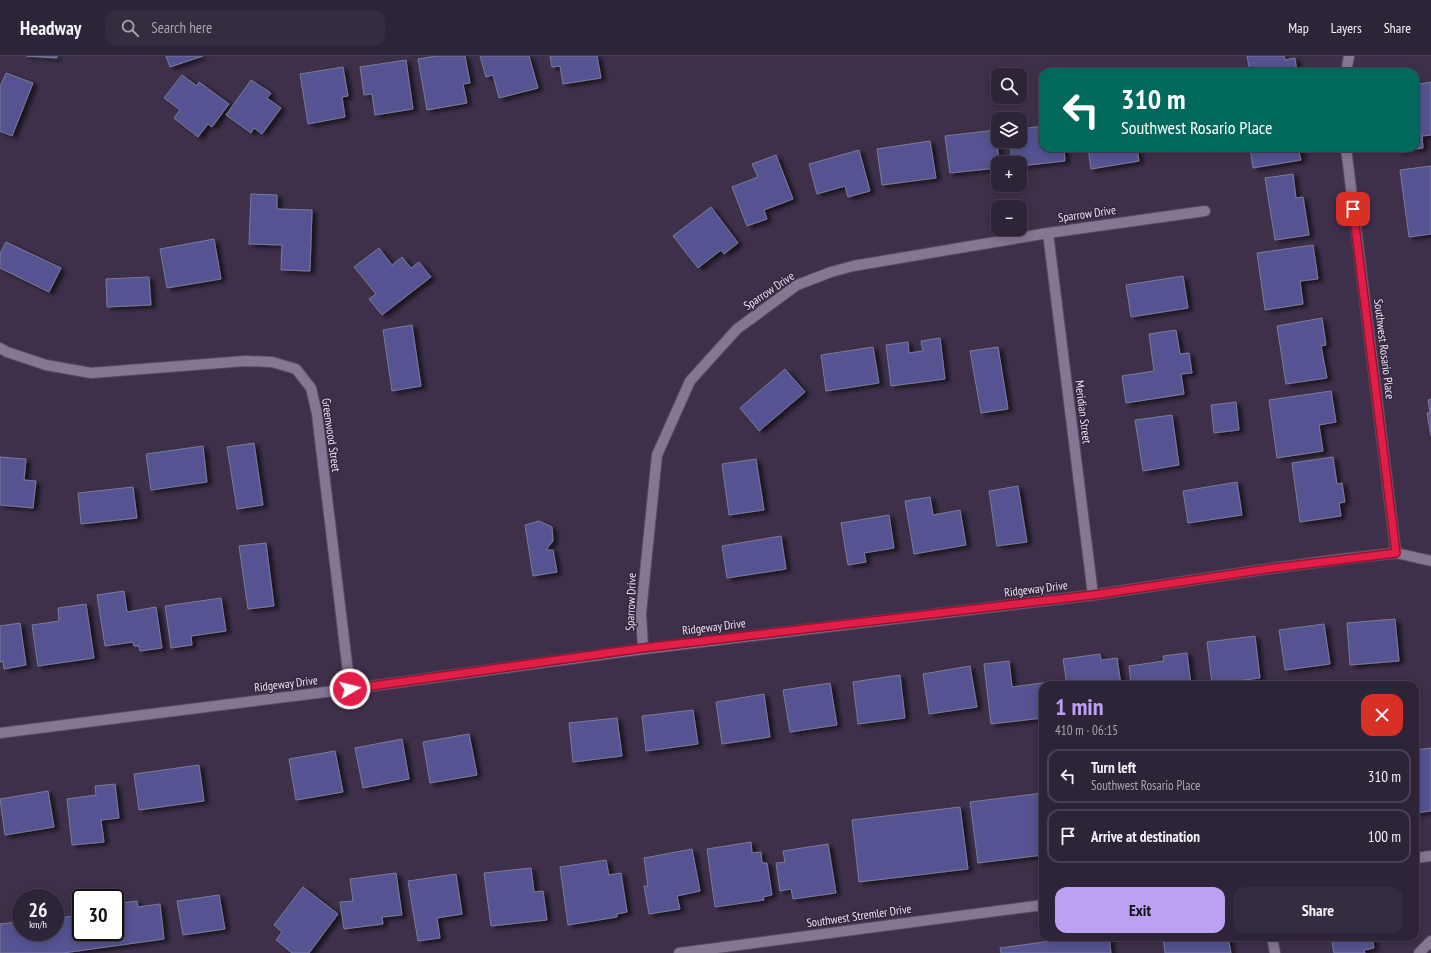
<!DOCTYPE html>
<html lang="en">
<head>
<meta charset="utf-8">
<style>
	:root { --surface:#2e2438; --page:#362c40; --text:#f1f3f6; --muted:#a7a4ae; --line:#494153; --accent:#bca0f2 }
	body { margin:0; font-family:"PT Sans Narrow",sans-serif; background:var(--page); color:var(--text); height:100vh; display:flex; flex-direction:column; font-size:15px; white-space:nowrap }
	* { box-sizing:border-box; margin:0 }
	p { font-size:13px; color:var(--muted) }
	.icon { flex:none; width:22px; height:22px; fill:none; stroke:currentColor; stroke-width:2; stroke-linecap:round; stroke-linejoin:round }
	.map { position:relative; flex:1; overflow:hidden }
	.side { position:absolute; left:1039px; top:625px; width:380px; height:260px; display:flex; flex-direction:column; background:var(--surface); border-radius:12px; box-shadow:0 2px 10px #0003,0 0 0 1px var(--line) }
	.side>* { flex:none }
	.guide { position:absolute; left:1039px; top:12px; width:380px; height:84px; border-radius:12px; box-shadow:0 2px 10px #0003,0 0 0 1px var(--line); background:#00695c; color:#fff; overflow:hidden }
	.buttons { position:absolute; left:991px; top:12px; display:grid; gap:8px }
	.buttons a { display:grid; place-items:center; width:36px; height:36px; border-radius:8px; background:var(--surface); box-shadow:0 2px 10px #0003,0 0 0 1px var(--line); font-size:20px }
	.speed { position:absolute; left:12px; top:833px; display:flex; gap:8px; font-size:20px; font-weight:700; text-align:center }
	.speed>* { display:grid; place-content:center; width:52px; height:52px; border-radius:50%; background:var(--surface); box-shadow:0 2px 10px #0003,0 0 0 1px var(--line); line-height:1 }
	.speed small { font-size:10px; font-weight:400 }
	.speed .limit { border:2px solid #111; border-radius:6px; background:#fff; color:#111 }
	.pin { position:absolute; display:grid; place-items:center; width:34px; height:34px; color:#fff; margin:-17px; border-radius:8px; box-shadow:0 2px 6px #0006 }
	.me { position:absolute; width:44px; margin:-22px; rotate:82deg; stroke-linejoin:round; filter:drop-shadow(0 0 3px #0008) }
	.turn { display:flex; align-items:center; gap:14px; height:84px; padding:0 16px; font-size:18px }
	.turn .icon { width:52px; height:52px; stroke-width:2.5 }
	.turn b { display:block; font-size:28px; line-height:34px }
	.round { display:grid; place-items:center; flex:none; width:42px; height:42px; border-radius:12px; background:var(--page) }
	.overview { display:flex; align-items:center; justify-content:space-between; height:68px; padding:0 16px }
	h1 { font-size:24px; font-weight:600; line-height:30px; color:var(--accent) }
	.cta { display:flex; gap:8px; margin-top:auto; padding:8px 16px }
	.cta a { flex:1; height:46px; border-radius:12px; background:var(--accent); color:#111; font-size:16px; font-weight:600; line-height:46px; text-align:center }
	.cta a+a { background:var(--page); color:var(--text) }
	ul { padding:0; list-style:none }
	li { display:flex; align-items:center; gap:12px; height:54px; margin:0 8px 6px; padding:0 8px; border:2px solid var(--line); border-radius:12px }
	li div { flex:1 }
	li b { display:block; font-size:15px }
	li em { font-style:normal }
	header { display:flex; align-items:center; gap:24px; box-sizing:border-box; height:56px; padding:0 20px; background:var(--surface); border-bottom:1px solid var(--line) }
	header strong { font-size:19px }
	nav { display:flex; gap:22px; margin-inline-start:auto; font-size:14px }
	.search { width:280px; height:36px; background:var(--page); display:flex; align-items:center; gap:10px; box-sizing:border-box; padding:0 14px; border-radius:12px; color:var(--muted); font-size:15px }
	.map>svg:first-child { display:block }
	.building { fill:#545391; stroke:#7a7b9a; filter:url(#shadow) }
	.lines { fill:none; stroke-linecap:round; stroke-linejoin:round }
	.minor-casing { stroke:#584d63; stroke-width:12 }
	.minor { stroke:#857693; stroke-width:10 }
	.route-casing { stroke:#92132f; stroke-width:10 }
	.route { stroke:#e11d48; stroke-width:7 }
	.labels { text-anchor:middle; stroke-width:3; stroke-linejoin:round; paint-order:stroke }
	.street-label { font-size:12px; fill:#ebe3f3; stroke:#34263f }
</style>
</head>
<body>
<header>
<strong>Headway</strong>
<div class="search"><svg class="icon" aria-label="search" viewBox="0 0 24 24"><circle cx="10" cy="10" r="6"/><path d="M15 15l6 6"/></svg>Search here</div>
<nav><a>Map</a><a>Layers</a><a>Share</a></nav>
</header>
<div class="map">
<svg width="1431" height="897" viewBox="0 0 1431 897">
	<defs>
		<filter id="shadow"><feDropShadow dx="4.5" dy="2.5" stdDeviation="2" flood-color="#0009"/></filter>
	</defs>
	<rect width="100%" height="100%" fill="#3e304a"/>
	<path class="building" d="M26,0H57V2Z
		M166,0H203L170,11Z
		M436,0H465L470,27L463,28L467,47L427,54L418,3Z
		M480,0H529L538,32L499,42L493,19L486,21Z
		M550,0H597L601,22L563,28L560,10L552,11Z
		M1247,0H1284L1285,4L1295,2L1297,16H1250Z
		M406,4L413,53L375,59L372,38L364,39L360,11Z
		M343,11L348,40L342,41L345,61L308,68L300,18Z
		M6,17L33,27L12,80L0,75V31Z
		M182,19L197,30L199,26L229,48L212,71L208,68L198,81L174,62L180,54L164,42Z
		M251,24L271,37L267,42L281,52L262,78L254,72L251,77L226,59Z
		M1431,26V79L1422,80L1423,92L1398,95V92H1415V29Z
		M1043,70V92H1064L1065,105L1020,110V107H1012L1010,85H1020V73Z
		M996,74L999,107H998V112L950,117L945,80Z
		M930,85L936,122L882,129L877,93Z
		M1088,92H1137L1139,105L1091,113Z
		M1250,92H1302V95L1299,96L1301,104L1253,112Z
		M859,94L870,135L848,141L845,130L817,138L809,108Z
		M776,99L793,143L764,154L767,163L747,170L732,131L758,121L752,108Z
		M1431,110V178L1409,181L1400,114Z
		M1293,118L1296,142L1303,141L1309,179L1275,184L1265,122Z
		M251,138L277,139V153L312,154L310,215L281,214L282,189L249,188Z
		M711,151L738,187L724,198L721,194L698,212L673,180Z
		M214,183L221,223L167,232L160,193Z
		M6,186L61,212L49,236L0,212V198Z
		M1313,189L1318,223L1300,225L1303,248L1265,254L1257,197Z
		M379,192L392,209L402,201L411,212L419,206L431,221L382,259L369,243L376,238L354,211Z
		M1183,220L1188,252L1131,261L1126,229Z
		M149,221L151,249L107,251L106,223Z
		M1322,262L1326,289L1321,290L1327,322L1286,328L1277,270Z
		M412,269L421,330L392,335L383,274Z
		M1176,274L1180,298L1189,297L1192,317L1181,318L1184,338L1126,347L1122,320L1154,315L1149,278Z
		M940,282L945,323L891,330L886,289L908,286L909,297L923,295L921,285Z
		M873,291L879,327L826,335L821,299Z
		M998,291L1008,353L981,357L970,295Z
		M785,313L805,336L759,375L740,352Z
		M1331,335L1336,366L1319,369L1323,395L1277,402L1269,344Z
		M1431,343V380L1427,357H1430L1428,344Z
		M1236,346L1239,374L1214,377L1211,349Z
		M1172,359L1179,409L1143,415L1135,364Z
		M254,387L263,449L237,453L227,391Z
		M203,390L207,426L151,434L146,398Z
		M0,401L26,403L24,424L36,425L33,452L0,449Z
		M1333,401L1337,428L1342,427L1345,446L1339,447L1341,460L1300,466L1292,407Z
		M756,403L764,454L729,459L722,408Z
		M1237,426L1242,459L1188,467L1183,435Z
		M1018,430L1027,486L997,490L989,435Z
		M133,431L137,462L81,468L78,437Z
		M930,441L933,459L960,454L966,489L914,498L905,445Z
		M889,459L894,492L864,497L866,506L848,509L841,467Z
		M539,465L552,471L553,485L546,494H553L557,516L533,520L525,469Z
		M781,480L786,513L727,522L722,490Z
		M266,487L274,550L248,553L239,490Z
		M124,535L127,556L156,551L162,592L140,595L139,590H134L133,586L105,590L97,539Z
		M221,542L226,575L191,580L192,589L171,592L165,550Z
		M86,548L94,602L38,610L32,569L59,565L58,552Z
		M1395,563L1399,605L1350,609L1347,567Z
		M20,567L26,609L4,613L3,605L0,606V570Z
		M1324,568L1330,608L1285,614L1279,574Z
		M1255,580L1260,622L1212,628L1207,586Z
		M1187,597L1191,629H1131L1129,610L1164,605L1163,600Z
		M1100,598L1101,604L1117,602L1121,629H1067L1063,603Z
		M1009,605L1012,631L1049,626V629H1043V662L991,668L984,608Z
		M970,610L977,651L929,658L923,618Z
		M900,619L905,662L858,668L853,626Z
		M830,627L837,669L790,676L783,634Z
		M764,638L770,681L722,688L716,646Z
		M693,654L698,688L646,695L642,660Z
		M617,662L622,700L573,706L569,667Z
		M469,678L477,719L430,727L423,686Z
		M402,683L409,723L363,732L355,692Z
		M1431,692V755L1415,757V694Z
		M335,695L343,736L296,744L289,703Z
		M199,709L204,745L139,754L134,718Z
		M115,728L119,762L101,764L104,786L72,789L67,743L96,739L95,730Z
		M48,735L54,771L5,779L0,743Z
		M1043,737V799L978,807L970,746Z
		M960,751L968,813L859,826L852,764Z
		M751,786L752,797L761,796L762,807H767L772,839L763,841L764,844L715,851L707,793Z
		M828,788L836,837L793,843L791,833L780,835L776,807L785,806L783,795Z
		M692,793L700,835L677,840L680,853L649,858L644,830H648L644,802Z
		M606,804L609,819L621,817L627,856L617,858V861L568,869L560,811Z
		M531,812L534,836L543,835L547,864L491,870L484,817Z
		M396,817L402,859L382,861L383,868L344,873L340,846L353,845L350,823Z
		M456,818L462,858L437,862L440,882L418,885L408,825Z
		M303,831L338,858L309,897H292L276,884L282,876L274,869Z
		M219,839L225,873L183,879L177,845Z
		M137,845L138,851L160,848L164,883L63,897H0V868L16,866L15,860H21V876H55V855H57L58,862L81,859V876H115V848Z
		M1081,881H1109L1111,897H1001L1000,892Z
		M1163,881H1228L1231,897H1165Z
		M1331,881H1372L1374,892L1364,894L1365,897H1334Z"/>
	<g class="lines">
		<defs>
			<path id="minor" d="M1346,16L1349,0
				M1346,92L1396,497
				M1048,177L1093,539
				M0,292L7,296L46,309L91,317L245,305L272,306L296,313L311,332L317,358L350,633
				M643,593L641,557L657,399L690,325L737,273L797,229L831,216L853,210L1048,177L1205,155
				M0,677L350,633L643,593L1093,539L1274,512L1343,503L1396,497L1431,505
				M1415,802L1431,800
				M1272,881L1275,897
				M679,897L1043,849
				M1419,897L1431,885"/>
		</defs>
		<use href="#minor" class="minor-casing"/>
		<use href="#minor" class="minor"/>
	</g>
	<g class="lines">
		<defs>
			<path id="route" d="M350,633L643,592L1093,539L1274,512L1396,497L1353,153"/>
		</defs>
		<use href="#route" class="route-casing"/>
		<use href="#route" class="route"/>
	</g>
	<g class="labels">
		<g class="street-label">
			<text transform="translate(1087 158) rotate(-8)" y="4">Sparrow Drive</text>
			<text transform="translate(769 235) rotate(-34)" y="4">Sparrow Drive</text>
			<text transform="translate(1384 293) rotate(83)" y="4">Southwest Rosario Place</text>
			<text transform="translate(1083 356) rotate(83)" y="4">Meridian Street</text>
			<text transform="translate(331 379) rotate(82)" y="4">Greenwood Street</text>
			<text transform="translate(1036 533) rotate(-7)" y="4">Ridgeway Drive</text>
			<text transform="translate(631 546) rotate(-88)" y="4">Sparrow Drive</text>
			<text transform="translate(714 571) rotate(-7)" y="4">Ridgeway Drive</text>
			<text transform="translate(286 628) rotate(-7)" y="4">Ridgeway Drive</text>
			<text transform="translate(859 860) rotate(-8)" y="4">Southwest Stremler Drive</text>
		</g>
	</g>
</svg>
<div class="buttons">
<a><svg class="icon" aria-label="search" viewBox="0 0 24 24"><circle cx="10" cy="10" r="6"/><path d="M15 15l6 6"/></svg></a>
<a><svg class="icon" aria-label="layers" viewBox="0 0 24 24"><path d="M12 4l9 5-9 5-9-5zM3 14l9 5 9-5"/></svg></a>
<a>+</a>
<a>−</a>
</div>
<div class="speed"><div>26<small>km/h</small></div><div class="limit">30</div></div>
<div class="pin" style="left:1353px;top:153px;background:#d93025"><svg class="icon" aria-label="arrive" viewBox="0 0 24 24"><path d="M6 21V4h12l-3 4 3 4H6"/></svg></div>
<svg class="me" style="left:350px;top:633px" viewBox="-20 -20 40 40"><circle r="17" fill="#e11d48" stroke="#fff" stroke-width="3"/><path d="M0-11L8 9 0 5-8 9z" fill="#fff"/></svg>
<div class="guide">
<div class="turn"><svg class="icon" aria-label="left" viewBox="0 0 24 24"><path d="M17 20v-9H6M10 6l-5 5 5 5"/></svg><div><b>310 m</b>Southwest Rosario Place</div></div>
</div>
<section class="side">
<div class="overview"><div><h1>1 min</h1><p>410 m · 06:15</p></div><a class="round" style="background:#d93025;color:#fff"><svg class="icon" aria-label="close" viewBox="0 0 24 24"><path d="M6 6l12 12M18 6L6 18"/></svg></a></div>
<ul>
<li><svg class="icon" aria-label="left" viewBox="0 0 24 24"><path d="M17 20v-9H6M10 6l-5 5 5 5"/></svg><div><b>Turn left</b><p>Southwest Rosario Place</p></div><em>310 m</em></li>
<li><svg class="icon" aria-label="arrive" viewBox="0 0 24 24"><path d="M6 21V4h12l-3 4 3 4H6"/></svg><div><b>Arrive at destination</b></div><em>100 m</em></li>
</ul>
<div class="cta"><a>Exit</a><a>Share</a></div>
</section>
</div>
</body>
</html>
